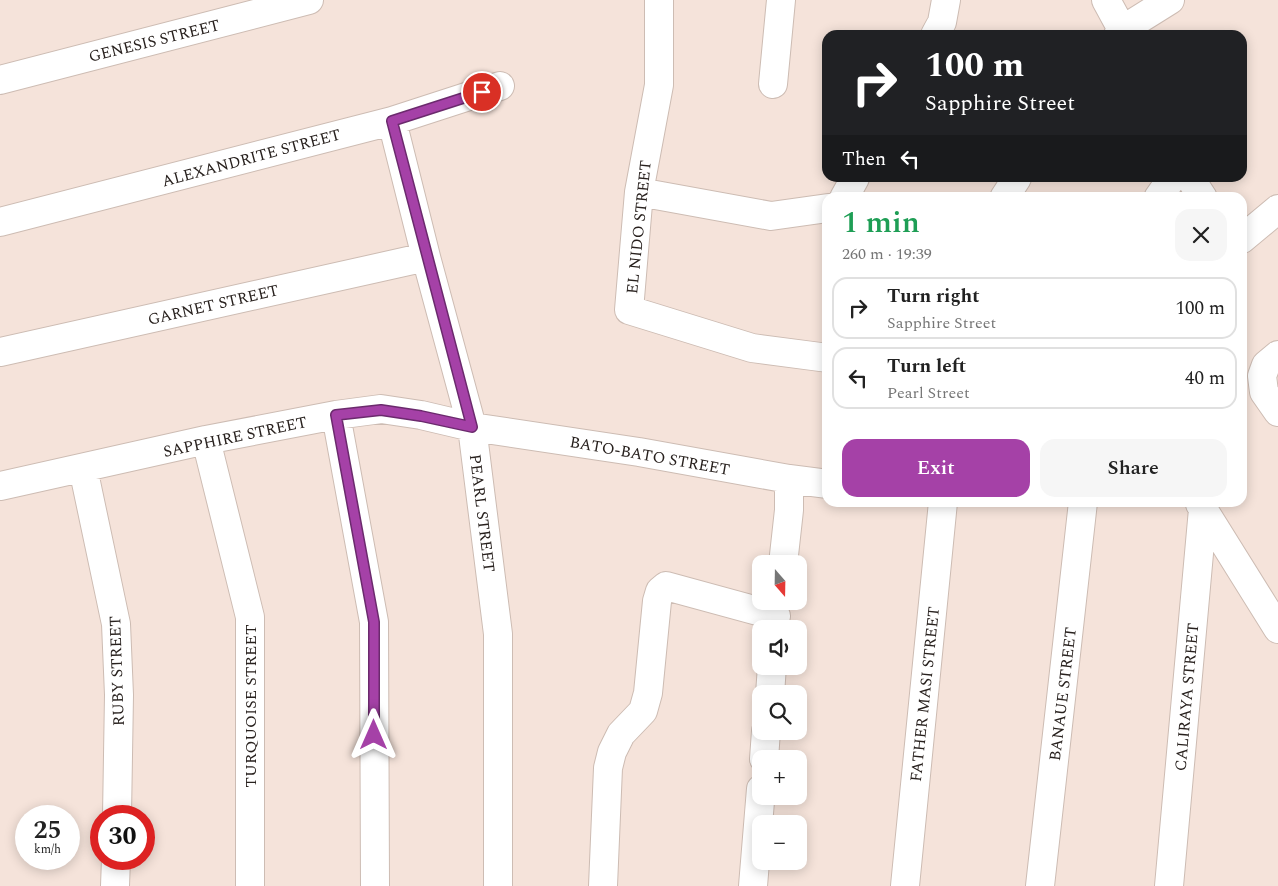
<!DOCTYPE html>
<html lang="en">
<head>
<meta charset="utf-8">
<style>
	:root { --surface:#fff; --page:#f6f6f6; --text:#222; --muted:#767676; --line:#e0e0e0; --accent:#a541a7 }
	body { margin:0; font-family:Spectral,serif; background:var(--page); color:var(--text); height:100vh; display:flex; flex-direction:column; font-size:19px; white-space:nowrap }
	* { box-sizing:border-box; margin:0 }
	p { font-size:16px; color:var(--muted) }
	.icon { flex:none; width:28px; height:28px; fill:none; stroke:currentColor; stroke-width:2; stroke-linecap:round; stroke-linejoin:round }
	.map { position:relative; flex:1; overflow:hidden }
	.side { position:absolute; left:822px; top:192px; width:425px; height:315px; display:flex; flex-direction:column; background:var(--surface); border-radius:15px; box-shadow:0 2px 12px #0003 }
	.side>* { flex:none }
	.guide { position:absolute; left:822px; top:30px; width:425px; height:152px; border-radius:15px; box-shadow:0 2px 12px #0003; background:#202124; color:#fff; overflow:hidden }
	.needle { width:32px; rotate:160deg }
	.controls { position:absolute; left:752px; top:555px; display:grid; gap:10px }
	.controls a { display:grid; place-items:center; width:55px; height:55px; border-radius:10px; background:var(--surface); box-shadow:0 2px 12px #0003; font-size:25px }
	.speed { position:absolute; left:15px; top:805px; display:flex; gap:10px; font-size:25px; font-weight:700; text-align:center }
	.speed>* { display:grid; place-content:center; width:65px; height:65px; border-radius:50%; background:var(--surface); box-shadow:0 2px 12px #0003; line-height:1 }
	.speed small { font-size:12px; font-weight:400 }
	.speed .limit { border:8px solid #d22; background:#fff; color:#111 }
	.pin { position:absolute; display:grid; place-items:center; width:42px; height:42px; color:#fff; margin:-21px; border:2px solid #fff; border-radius:50%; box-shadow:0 1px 5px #0007 }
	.me { position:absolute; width:55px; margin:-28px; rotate:0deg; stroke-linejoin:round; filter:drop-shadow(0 0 4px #0008) }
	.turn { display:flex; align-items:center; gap:18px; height:105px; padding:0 20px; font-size:22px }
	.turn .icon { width:65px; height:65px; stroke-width:2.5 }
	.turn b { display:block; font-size:35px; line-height:42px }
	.then { display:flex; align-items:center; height:48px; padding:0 20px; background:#0003; gap:10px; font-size:19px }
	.round { display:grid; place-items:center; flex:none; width:52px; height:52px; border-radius:15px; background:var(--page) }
	.head { display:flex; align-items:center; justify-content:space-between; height:85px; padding:0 20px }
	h1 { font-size:30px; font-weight:600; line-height:38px; color:#1e9e55 }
	.action { display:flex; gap:10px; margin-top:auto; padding:10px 20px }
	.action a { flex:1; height:58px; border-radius:15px; background:var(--accent); color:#fff; font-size:20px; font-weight:600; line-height:58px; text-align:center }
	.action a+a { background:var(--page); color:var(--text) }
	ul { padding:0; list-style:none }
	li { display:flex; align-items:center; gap:15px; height:62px; margin:0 10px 8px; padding:0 10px; border:2px solid var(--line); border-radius:15px }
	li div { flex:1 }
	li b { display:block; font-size:19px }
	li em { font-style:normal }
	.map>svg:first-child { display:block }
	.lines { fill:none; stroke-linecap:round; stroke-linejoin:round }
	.minor-casing { stroke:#cdbcb3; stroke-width:30 }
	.minor { stroke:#fff; stroke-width:28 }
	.route-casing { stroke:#6b2a6d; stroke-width:12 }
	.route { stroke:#a541a7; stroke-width:9 }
	.labels { text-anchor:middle; stroke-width:4; stroke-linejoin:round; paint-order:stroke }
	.street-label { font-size:16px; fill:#28211e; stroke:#fff }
</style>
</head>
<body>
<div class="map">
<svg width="1278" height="886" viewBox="0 0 1278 886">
	<rect width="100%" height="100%" fill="#f5e3da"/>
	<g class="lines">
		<defs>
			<path id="minor" d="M659,0V85L639,192L629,310L752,348L828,358
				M1106,0L1125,35
				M935,35L942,22L946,0
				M1118,35L1122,30L1170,0
				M0,80L309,0
				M773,84L781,0
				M392,121L426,257L472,427L498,634V886
				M1190,178L1203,198
				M639,192L771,216L828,208
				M844,198L855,178
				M1004,198L1017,178
				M1158,198L1172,178
				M0,222L392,121L500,86
				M1242,239L1278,209
				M0,352L426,257
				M1278,355L1266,365L1262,376L1264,392L1278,412
				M336,415L374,622L375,886
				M206,440L250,617V886
				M83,468L116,624L119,695L117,816
				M0,486L206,440L336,415L381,409L421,415L472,427L639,452L789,479L828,484
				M1200,504L1278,629
				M783,564L789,510V479
				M770,694L772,666
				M764,759L766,731
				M115,886L116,859
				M603,886L608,768L612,752L621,734L643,711L648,693L657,601L660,591L666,586L776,616
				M753,886L761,789
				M905,886L943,502
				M1040,886L1083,502
				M1169,886L1203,509"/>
		</defs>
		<use href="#minor" class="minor-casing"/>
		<use href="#minor" class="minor"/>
	</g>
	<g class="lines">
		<defs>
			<path id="route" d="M374,735V622L336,415L381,410L421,416L472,427L392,121L482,92"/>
		</defs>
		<use href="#route" class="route-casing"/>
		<use href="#route" class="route"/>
	</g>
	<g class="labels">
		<g class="street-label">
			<text transform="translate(154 40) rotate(-14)" y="6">GENESIS STREET</text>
			<text transform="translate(251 157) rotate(-15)" y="6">ALEXANDRITE STREET</text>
			<text transform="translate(638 227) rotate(-84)" y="6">EL NIDO STREET</text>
			<text transform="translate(213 304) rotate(-13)" y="6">GARNET STREET</text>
			<text transform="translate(235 436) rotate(-12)" y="6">SAPPHIRE STREET</text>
			<text transform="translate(650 455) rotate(10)" y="6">BATO-BATO STREET</text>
			<text transform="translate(483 513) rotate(83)" y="6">PEARL STREET</text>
			<text transform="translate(116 671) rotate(-92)" y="6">RUBY STREET</text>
			<text transform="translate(924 694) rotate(-84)" y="6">FATHER MASI STREET</text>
			<text transform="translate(1062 694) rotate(-83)" y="6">BANAUE STREET</text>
			<text transform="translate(1186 697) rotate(-85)" y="6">CALIRAYA STREET</text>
			<text transform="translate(250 706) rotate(-90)" y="6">TURQUOISE STREET</text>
		</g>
	</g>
</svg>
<div class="controls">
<a><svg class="needle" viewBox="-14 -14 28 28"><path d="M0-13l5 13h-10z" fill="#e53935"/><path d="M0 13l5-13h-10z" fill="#767676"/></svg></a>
<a><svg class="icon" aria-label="sound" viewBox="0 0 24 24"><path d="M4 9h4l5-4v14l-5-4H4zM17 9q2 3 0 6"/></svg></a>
<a><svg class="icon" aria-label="search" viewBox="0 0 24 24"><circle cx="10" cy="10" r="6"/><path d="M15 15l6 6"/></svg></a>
<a>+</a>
<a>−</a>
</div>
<div class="speed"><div>25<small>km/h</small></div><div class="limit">30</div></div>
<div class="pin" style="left:482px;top:92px;background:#d93025"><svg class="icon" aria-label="arrive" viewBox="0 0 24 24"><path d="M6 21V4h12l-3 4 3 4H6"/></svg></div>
<svg class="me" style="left:374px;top:735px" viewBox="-20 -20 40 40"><path d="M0-17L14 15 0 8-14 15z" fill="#a541a7" stroke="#fff" stroke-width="4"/></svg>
<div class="guide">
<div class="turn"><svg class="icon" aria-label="right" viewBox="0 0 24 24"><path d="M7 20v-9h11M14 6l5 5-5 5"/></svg><div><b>100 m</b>Sapphire Street</div></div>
<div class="then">Then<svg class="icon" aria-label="left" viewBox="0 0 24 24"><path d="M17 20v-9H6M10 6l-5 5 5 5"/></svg></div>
</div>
<section class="side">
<div class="head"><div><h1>1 min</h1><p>260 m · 19:39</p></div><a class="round"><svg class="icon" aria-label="close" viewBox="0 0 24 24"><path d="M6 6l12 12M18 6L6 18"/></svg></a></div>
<ul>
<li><svg class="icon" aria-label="right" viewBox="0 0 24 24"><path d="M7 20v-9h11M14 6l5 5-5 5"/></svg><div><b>Turn right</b><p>Sapphire Street</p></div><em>100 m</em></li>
<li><svg class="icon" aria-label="left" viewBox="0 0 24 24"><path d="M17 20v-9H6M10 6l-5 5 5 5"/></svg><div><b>Turn left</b><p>Pearl Street</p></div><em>40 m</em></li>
</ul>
<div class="action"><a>Exit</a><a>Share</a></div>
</section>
</div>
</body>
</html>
